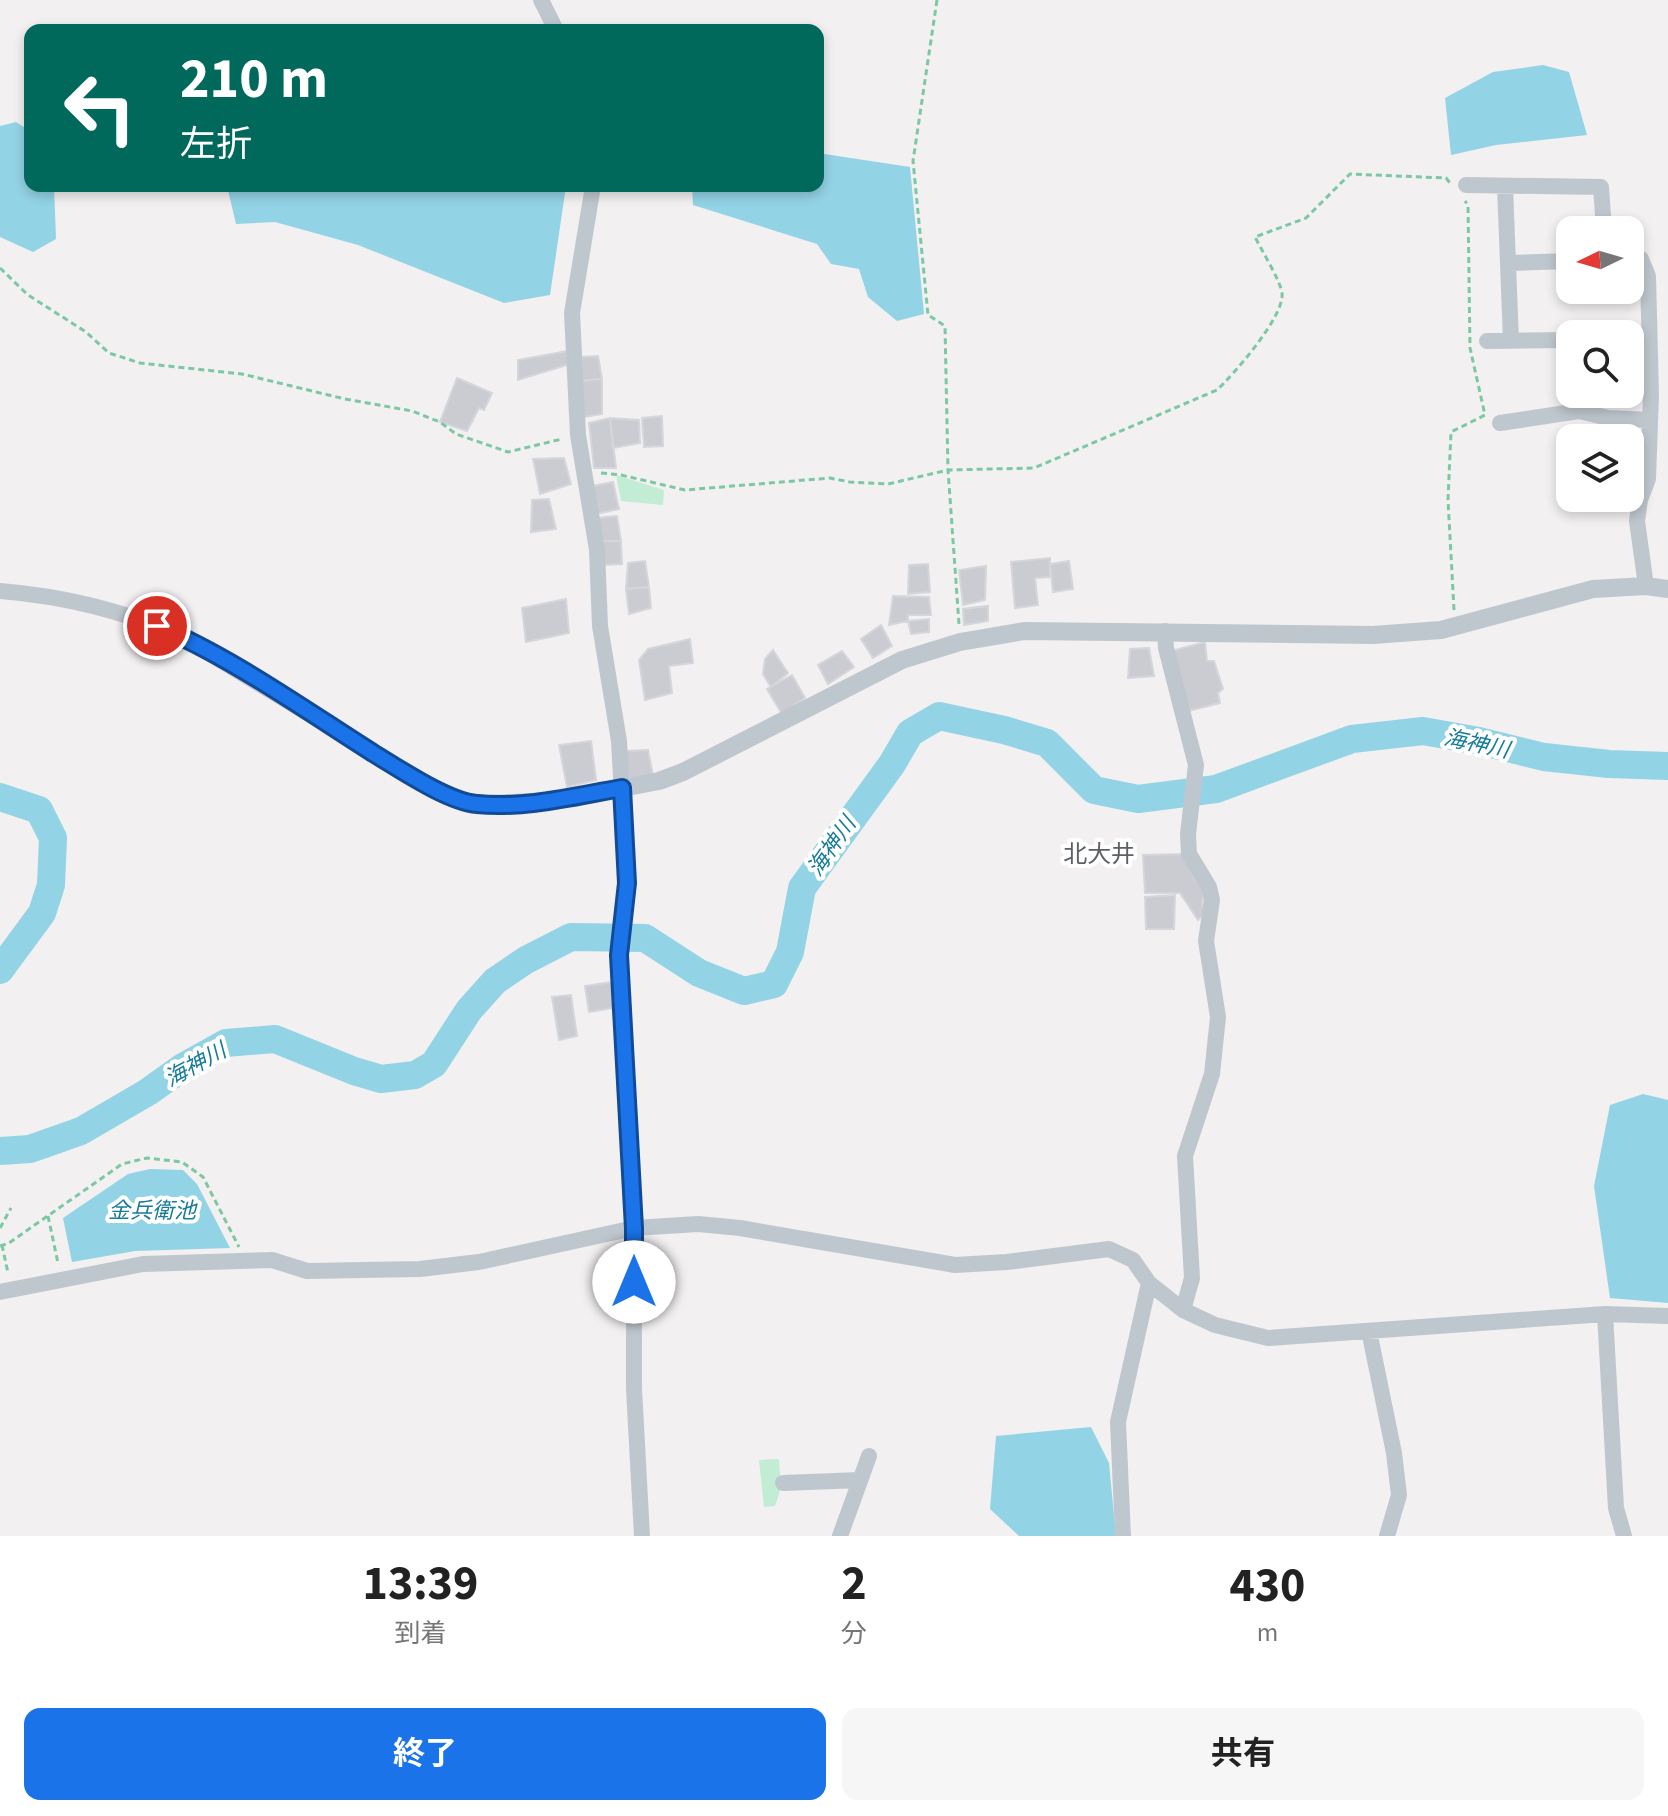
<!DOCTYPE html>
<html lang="ja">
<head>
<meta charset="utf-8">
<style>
	:root { --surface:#fff; --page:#f6f6f6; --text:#222; --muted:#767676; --accent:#1a73e8 }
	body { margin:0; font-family:"Source Sans 3","Noto Sans JP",sans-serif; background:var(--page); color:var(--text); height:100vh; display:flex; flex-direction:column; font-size:30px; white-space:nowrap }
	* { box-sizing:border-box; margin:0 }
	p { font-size:26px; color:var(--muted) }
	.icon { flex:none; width:44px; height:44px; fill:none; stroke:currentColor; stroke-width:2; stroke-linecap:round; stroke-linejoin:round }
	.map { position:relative; height:1536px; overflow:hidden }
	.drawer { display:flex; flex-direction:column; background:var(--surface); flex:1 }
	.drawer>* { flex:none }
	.top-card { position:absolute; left:24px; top:24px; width:800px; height:168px; border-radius:16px; box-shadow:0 4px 12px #0003; background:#00695c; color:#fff; overflow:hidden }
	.needle { width:52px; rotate:265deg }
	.controls { position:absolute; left:1556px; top:216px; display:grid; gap:16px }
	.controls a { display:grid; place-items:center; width:88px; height:88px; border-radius:16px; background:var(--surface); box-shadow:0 4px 12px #0003; font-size:40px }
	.pin { position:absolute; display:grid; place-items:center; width:68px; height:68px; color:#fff; margin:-34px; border:4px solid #fff; border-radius:50%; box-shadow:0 2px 8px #0007 }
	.me { position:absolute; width:88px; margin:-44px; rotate:0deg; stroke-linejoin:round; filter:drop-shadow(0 0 6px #0008) }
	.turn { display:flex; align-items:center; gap:28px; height:168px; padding:0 24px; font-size:36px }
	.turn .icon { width:104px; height:104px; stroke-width:2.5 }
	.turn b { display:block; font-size:56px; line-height:68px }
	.eta { display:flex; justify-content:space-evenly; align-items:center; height:136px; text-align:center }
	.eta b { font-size:48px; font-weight:700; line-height:56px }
	.primary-button { display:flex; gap:16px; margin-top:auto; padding:16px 24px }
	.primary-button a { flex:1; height:92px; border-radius:16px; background:var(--accent); color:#fff; font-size:32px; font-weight:700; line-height:92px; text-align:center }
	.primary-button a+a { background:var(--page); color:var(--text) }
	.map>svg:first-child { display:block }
	.green { fill:#c3ecd4 }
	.water { fill:#93d3e6 }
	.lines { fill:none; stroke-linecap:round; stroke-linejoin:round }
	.river { stroke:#93d3e6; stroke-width:28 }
	.building { fill:#cbccd2; stroke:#d5d6db; stroke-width:2 }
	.path { stroke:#7dc8a4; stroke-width:3; stroke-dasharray:6 4; stroke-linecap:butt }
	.minor { stroke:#bfc7ce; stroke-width:16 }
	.tertiary { stroke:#bfc7ce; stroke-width:18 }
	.route-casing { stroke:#114b97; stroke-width:20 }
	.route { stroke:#1a73e8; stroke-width:14 }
	.labels { text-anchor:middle; stroke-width:8; stroke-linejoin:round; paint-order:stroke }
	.water-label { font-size:22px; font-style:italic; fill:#177c9a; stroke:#fff }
	.quarter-label { font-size:24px; fill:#5d6065; stroke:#fff }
</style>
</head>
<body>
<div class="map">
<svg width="1668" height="1536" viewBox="0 0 1668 1536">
	<rect width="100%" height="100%" fill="#f2f0f0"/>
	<path class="green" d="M616,475L664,490L663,505L621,501Z
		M779,1459L781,1488L775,1506L764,1507L759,1460Z"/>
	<path class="water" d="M1543,65L1569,72L1587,135L1496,145L1451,155L1445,98L1493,72Z
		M16,122L30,131V186H54L56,239L33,252L0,237V126Z
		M818,153L910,167L924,314L897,321L868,297L859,269L831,264L817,244L693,205L692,186H818Z
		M227,186H566L550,295L504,303L358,245L275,222L236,224Z
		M1643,1094L1668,1100V1303L1610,1298L1594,1186L1610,1105Z
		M150,1169L183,1170L197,1184L230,1248L135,1251L72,1262L63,1218L128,1174Z
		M1091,1427L1109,1463L1116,1536H1019L990,1509L996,1436Z"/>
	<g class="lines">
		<path class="river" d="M0,797L39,810L53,838L51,885L42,913L0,970
			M0,1151L30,1149L81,1131L148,1092L183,1067L226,1043L275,1039L354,1071L381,1079L415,1075L434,1064L469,1010L495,981L526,960L571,937L645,938L699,973L744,991L774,984L790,952L802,888L892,764L910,733L939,716L1004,730L1047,743L1094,790L1138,799L1216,789L1352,739L1423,731L1479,741L1544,757L1609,764L1668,766"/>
	</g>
	<path class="building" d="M568,351L570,364L518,380V360Z
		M598,356L602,379L581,381L582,357Z
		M457,378L492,393L484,410L479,408L467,431L440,422Z
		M602,379V414L584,417L581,381Z
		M662,416L663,446L644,447L642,418Z
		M610,418L616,468H594L589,423Z
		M610,418L639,420L640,443L613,448Z
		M564,458L571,484L540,494L533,459Z
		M613,482L619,509L596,514L592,486Z
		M549,499L556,529L531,532L532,500Z
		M617,516L621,541H601L597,518Z
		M601,541H621L622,564L604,565Z
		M1050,558V577L1035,578L1038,605L1015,608L1011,562Z
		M645,561L649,587L626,589L628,563Z
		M1069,561L1073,589L1053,592L1050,564Z
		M928,564L930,592L908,594L909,565Z
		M986,566L985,600L963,605L959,570Z
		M649,587L651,608L629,614L626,589Z
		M893,596L929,597L931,615H908V621L889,625Z
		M566,599L569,633L526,642L522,608Z
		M988,606V621L964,625L963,609Z
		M929,619V632L911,634L908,621Z
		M881,625L892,646L873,658L861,639Z
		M690,639L693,663L669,666L672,693L645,700L639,660L648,649Z
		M1205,642L1207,661H1214L1223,689L1218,693L1220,703L1188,711L1168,652Z
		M1149,648L1154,676L1128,678L1130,649Z
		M773,650L788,673L771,687L763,674L765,659Z
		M842,651L854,667L828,684L818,665Z
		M792,675L805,698L782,714L767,689Z
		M591,741L596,780L567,787L559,745Z
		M648,750L653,775L626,782L625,751Z
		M1183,854L1194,878L1204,889L1202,905L1205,913L1198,920L1180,893H1145L1143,855Z
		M1175,895L1174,929H1146L1145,897Z
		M612,982L613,1008L589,1012L585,986Z
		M571,995L577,1036L559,1040L552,997Z"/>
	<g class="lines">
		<path class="path" d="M937,0L913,161L928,315L945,326L948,470L959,624
			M0,268L28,295L86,332L109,353L140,363L242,374L345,399L412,411L440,422L456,434L508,452L562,439
			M601,473L621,475L685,490L830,478L850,482L888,484L948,470L1034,468L1217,390C1234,374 1285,316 1282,293C1281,282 1261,249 1255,237L1306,218L1350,174L1446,178L1450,183
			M1454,610L1448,500L1451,432L1485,415L1470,348L1468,205L1465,201
			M48,1216L58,1263
			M0,1228L11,1208
			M2,1245L8,1273
			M0,1246L9,1243L122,1164L147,1158L182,1162L203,1177L239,1247"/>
		<path class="minor" d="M541,0L556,30
			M1466,185L1601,187L1604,230
			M593,186L572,313L578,435L597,550L600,626L619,741L627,883L619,955L634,1228V1389L642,1536
			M1505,186L1511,341
			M1630,259H1641L1648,276L1651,395L1648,479L1640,500L1637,521L1646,586
			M1508,263L1570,261
			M1630,340L1649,339
			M1487,341L1570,340
			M1500,423L1579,411L1608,418L1650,420
			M0,591C62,596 121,610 179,635L422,783L473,804L549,800L622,788
			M1165,631L1166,648L1196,765L1188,834L1189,854L1209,887L1212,900L1206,941L1218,1017L1212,1074L1185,1156L1192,1278L1183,1310
			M0,1292L143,1264L272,1260L307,1271L420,1269L479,1262L634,1228L698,1224L740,1228L955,1265L1007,1262L1109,1249L1133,1260L1149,1283L1183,1310L1215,1325L1268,1338L1605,1314L1668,1316
			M1605,1314L1616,1508L1624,1536
			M1369,1331L1394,1453L1399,1495L1387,1536
			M783,1483L860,1480
			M840,1536L869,1456
			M1123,1536L1118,1422L1149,1283"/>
		<path class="tertiary" d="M622,788L659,781L683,772L902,660L960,642L1024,631L1373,635L1441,630L1593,589L1646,586L1668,589"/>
	</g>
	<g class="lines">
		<defs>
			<path id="route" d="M157,626C231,657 305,710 373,753C398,768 448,802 477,804C525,809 575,796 622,788L627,883L619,955L634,1228V1282"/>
		</defs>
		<use href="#route" class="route-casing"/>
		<use href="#route" class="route"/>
	</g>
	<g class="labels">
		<g class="water-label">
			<text transform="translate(1477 743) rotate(12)" y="8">海神川</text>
			<text transform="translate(831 846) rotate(-55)" y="8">海神川</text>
			<text transform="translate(195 1064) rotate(-29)" y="8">海神川</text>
			<text x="152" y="1218">金兵衛池</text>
		</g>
		<g class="quarter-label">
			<text x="1099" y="862">北大井</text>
		</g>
	</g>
</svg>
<div class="controls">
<a><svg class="needle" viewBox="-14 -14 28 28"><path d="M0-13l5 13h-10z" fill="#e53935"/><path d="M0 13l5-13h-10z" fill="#767676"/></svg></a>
<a><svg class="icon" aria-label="search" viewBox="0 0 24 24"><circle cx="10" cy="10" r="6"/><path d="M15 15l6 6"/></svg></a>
<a><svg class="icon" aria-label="layers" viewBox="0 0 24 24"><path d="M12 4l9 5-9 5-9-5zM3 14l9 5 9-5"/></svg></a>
</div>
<div class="pin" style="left:157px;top:626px;background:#d93025"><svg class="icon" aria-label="arrive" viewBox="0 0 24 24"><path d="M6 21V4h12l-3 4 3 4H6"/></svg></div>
<svg class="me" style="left:634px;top:1282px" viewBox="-20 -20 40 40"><circle r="19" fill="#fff"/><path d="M0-13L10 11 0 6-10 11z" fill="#1a73e8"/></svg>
<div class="top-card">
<div class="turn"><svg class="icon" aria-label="left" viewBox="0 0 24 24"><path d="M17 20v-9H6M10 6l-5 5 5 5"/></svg><div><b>210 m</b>左折</div></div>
</div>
</div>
<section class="drawer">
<div class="eta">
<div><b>13:39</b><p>到着</p></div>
<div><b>2</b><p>分</p></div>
<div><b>430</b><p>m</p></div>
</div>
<div class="primary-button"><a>終了</a><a>共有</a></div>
</section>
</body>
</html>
